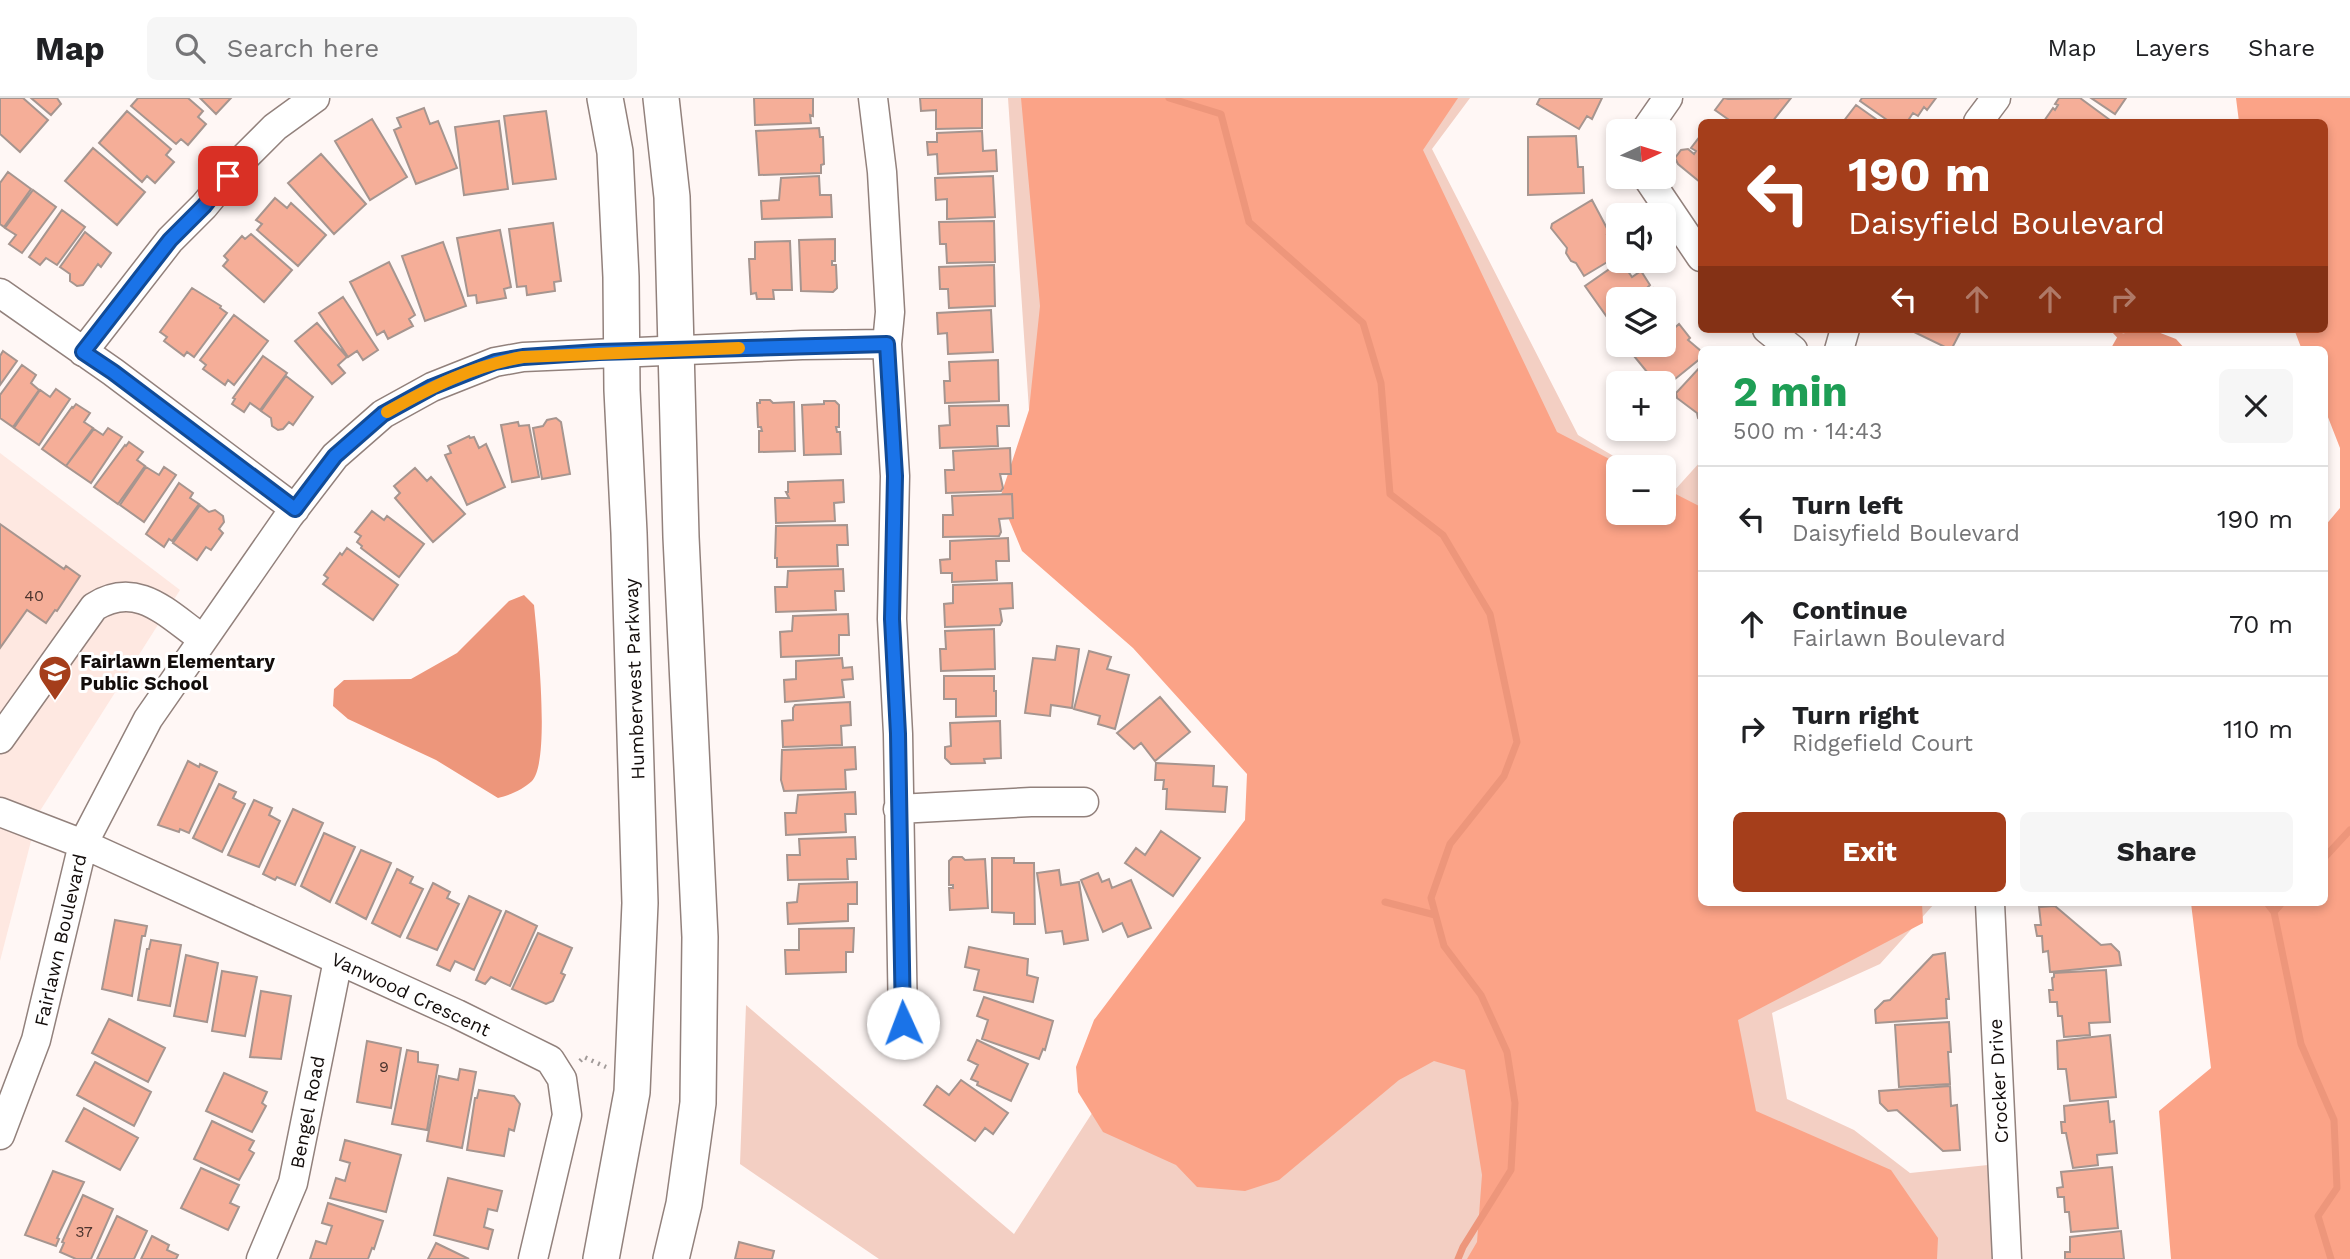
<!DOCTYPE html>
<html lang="en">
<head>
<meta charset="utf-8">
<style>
	:root { --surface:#fff; --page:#f6f6f6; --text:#202124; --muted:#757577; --line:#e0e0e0; --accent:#a53e1b }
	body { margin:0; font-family:"Work Sans",sans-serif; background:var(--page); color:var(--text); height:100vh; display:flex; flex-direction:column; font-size:26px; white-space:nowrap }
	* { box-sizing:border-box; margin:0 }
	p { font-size:23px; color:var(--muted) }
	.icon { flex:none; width:38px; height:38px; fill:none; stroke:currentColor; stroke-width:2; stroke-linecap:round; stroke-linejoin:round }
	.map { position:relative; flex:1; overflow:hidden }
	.side { position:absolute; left:1698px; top:248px; width:630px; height:560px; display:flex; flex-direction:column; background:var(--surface); border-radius:10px; box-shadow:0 4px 10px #0003 }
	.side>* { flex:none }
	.hud { position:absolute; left:1698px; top:21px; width:630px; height:214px; border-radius:10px; box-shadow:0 4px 10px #0003; background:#a53e1b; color:#fff; overflow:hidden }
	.needle { width:46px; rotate:86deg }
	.fabs { position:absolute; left:1606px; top:21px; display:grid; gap:14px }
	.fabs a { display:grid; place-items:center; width:70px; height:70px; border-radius:10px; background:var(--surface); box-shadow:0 4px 10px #0003; font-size:35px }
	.pin { position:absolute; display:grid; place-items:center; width:60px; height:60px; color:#fff; margin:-30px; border-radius:14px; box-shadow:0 4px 10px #0006 }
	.me { position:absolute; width:77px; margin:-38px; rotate:358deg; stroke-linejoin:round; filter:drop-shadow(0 0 5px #0008) }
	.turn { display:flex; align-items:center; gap:24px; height:147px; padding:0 35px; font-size:32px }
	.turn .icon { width:91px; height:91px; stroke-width:2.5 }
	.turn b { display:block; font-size:49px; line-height:60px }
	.lanes { display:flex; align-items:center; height:66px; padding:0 35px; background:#0003; justify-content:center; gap:35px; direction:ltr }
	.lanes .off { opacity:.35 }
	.round { display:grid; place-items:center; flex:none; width:74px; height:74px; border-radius:10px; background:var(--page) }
	.head { display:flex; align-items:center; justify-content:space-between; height:119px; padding:0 35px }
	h1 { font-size:42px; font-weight:700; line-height:52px; color:#1e9e55 }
	.button { display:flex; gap:14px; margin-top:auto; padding:14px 35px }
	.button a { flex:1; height:80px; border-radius:10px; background:var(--accent); color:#fff; font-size:28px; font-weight:700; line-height:80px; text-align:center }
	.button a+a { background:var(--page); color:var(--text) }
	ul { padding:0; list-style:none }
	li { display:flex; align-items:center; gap:21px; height:105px; padding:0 35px; border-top:2px solid var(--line) }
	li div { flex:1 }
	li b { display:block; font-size:26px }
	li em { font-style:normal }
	header { display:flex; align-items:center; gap:42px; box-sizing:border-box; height:98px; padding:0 35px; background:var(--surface); border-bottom:2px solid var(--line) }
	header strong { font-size:33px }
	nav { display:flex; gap:38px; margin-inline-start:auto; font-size:24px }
	.search { width:490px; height:63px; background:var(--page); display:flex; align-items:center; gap:18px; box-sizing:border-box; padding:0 24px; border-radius:10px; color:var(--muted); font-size:26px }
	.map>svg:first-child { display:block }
	.built { fill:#fee8e1 }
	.green { fill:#f3cfc3 }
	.forest { fill:#fba387 }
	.water { fill:#ed967b }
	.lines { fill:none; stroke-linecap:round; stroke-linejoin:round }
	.stream { stroke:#ed967b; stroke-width:7 }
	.building { fill:#f5ae98; stroke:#a6958f; stroke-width:2 }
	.minor-casing { stroke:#92817c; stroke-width:31 }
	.major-casing { stroke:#92817c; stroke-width:38 }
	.path { stroke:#a19a98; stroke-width:4.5; stroke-dasharray:2 5; stroke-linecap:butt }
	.minor { stroke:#fff; stroke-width:28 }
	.major { stroke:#fff; stroke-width:35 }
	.route-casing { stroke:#114b97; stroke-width:18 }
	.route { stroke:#1a73e8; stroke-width:12 }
	.slow { stroke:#f59e0b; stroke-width:12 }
	.labels { text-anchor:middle; stroke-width:6; stroke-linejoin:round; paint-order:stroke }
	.number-label { font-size:16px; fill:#4b342e }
	.poi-label { font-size:19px; font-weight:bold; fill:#120c0a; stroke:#fff; text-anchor:start }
	.street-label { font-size:19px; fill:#120c0a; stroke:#fff }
</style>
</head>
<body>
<header>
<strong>Map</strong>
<div class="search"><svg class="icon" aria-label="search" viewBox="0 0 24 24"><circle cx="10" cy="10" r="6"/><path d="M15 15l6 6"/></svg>Search here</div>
<nav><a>Map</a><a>Layers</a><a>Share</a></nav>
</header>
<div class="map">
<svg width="2350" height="1161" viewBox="0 0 2350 1161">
	<rect width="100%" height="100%" fill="#fff7f5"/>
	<path class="built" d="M0,355L180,492L38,716L0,863Z"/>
	<path class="green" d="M1008,0H1470L1432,51L1578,337L1632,369H1619V415H1664V389L1673,394L1701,363V805H1935L1880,866L1772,915L1787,1001L1854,1032L1910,1075L1988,1067L1993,1161H879L740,1066L746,907L1014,1136L1303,688L1029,312Z"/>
	<path class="forest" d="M1021,0H1458L1423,52L1557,334L1625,369H1619V415H1664V390L1701,409V805H1922L1923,825L1738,922L1756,1013L1891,1072L1938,1140L1937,1161H1467L1477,1144L1482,1077L1465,972L1434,963L1399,982L1279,1082L1245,1093L1197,1089L1176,1067L1103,1034L1078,994L1076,969L1094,922L1245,722L1247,676L1133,550L1022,453L1000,400L1029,312L1040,208Z
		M2236,0H2350V1161H2171L2159,1013L2211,970L2191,805H2324V429L2340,410V350L2324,309V252H2302L2294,231H2324V24H2239Z"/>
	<path class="water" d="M2150,231L2176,241L2186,252H2110L2119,236Z
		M524,497L534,507C537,537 551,663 532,683C524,691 508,698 498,700L436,662L348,621L333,608L334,591L344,582L411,581L457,555L509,503Z"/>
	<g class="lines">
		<path class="stream" d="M1169,0L1221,16L1249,124L1363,225L1381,285L1390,396L1443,437L1490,516L1517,644L1504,678L1450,746L1431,800L1444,848L1481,897L1507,954L1515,1005L1511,1072L1463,1149L1458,1161
			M2114,231L2133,252
			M2324,760L2350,732
			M1385,804L1435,817
			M2267,805L2274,814L2301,946L2334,1022L2337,1090L2318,1118L2331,1161
			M2274,814L2282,805"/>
	</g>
	<path class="building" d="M0,0H23L48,22L20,54L0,36Z
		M31,0H57L61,6L51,17Z
		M138,0H188L203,13L198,19L206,26L188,47L181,41L176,46L131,8Z
		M200,0H231L216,16Z
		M754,0H813V18L810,17L811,25L755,27Z
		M920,0H982V30L936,31V12L921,13Z
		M1540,0H1602L1592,21L1587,18L1579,31L1537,6Z
		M1724,0L1728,1L1791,0L1772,24H1732L1715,12Z
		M1862,0H1936L1927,12L1924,9L1918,18L1913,15L1907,24H1890L1860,3Z
		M2059,0H2080L2110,22L2108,24H2046L2044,23L2053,10L2055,12L2058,7L2055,6Z
		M2091,0H2126L2115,16Z
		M1856,7L1880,24H1843Z
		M424,10L430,26L438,23L457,70L416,86L394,32L401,29L397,20Z
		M127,13L171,51L166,57L174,64L155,85L147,78L142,84L99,45Z
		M546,13L556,81L513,86L504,18Z
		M372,21L407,79L370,102L335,43Z
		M499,23L508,91L464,97L455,29Z
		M819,30L820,39H823L824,66L821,67V75L759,77L756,33Z
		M982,33L983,53L996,52L997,73L938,76L937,56L928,57L927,44H937V35Z
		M1701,37V85L1678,66L1675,60L1681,52L1688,51L1694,56L1696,53L1691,50Z
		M1576,38L1578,69H1583L1584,95L1528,97V39Z
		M93,50L145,94L117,127L65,83Z
		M321,56L366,106L334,136L288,85Z
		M8,74L31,91L4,129L0,126V85Z
		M819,78L820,97H831L832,119L762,121L761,103L779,102L781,80Z
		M993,78L995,119L947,121V101L936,102L935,80Z
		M33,92L56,109L22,155L9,146L16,137L5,130Z
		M275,100L287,110L291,105L326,137L298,168L257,132L262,126L256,122Z
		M1592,102L1610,136L1607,137L1609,141L1615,137L1619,138V157L1584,178L1576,165L1571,163L1566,155L1567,150L1551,130L1552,126Z
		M62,112L85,129L57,167L46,160L40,167L29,159Z
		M994,123L995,164L947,165L946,146H940L939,124Z
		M553,125L561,183L554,184L555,193L527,197L526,188L517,189L509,131Z
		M500,132L511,189L504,191L506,200L477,205L476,197L468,198L457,140Z
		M85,134L111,155L101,169L98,166L83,187L77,188L70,183V176L60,169Z
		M251,136L292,172L264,204L223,168L228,162L224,158L242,138L245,141Z
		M835,141V163H832V167H836L837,190L833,194L801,193L799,142Z
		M790,143L792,192H773L774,201H757L756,195L751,196L749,161H755V144Z
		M443,144L466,208L425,223L402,158Z
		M1621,163L1632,179L1641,173L1650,187L1648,189L1650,192L1653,190L1661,201H1619V236L1585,188Z
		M389,164L415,217L409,221L413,228L388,241L384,233L377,237L350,184Z
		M994,167L995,208L949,210L948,191H940L939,169Z
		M192,190L221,208L220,210L227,215L194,259L187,254L184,258L164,243L167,239L160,234Z
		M343,199L378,252L363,262L357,253L348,259L319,215Z
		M991,212L993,254L948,256L947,235L938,236L937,215Z
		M234,217L268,243L234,287L228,282L225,287L203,271L206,267L200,262Z
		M317,225L347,259L338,267L345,275L332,286L295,243Z
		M1664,225L1671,233L1679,226L1690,240L1688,242L1701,253V260L1664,290V285H1656L1625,247H1664Z
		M1908,231H1962L1951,252Z
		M3,253L17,263L0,287V258Z
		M263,258L287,275L260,312L250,305L244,314L232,306L235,301L233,300Z
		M998,262L999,303L945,305L944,283H950L949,264Z
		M22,267L36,277L31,285L39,292L13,329L0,320V297Z
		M1701,268V323L1698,320L1697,315L1677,300L1676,295Z
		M286,278L313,299L293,327L289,324L283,331L278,332L272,328L271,320L261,313Z
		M56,291L70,301L39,347L14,330L40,292L50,299Z
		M760,302H770L773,305L794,304L795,353L759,354V333H762L761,329H758L757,305H760Z
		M824,303H835L839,307V329H836L837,334H840L841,356L804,357L802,307L824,306Z
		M76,306L90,315L84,324L93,330L66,368L42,351L72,309L73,310Z
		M1008,307L1009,328H997L998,348L940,350L939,328L950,327L949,308Z
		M556,320L561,324L570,376L542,381L533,330L543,328L547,322Z
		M518,324L519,328L529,327L539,379L512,384L501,327Z
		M108,330L122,339L91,385L66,368L94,331L103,337Z
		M469,338L470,340L474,339L479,350L486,346L505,389L467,407L445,357L451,355L448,348Z
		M129,344L143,354L137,362L145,368L118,406L94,389L125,347L126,348Z
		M1010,350L1011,376H1000L1003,390L1001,393L946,395L945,372H954L953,353Z
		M146,369L159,377L164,369L176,377L144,424L120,407Z
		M415,370L427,383L431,379L465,416L433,444L395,400L400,395L394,388Z
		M843,382L844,404L834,405L835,423L776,425L775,400H789L786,394H788V384Z
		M179,385L193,395L190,400L199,406L172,443L169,441L164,449L146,436Z
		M1012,396L1013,420L999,421L1001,434L999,438L943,439V417H953L952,398Z
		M200,407L209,414L215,412L223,418L224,424L219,431L223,435L211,452L206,449L197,462L173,445Z
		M372,413L384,422L387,418L424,446L399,479L361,450L362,448L357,444L361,438L355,434Z
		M0,426L64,471L66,468L80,478L57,513L55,512L46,525L27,512L0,550Z
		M847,427L848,447H837L838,468L777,469V460H775L776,428Z
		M1008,440L1009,463H996L997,482L952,484V475H941L940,462L950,461V443Z
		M347,450L398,487L373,522L323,486L328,480L324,477L340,455L342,457Z
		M843,471L844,493H835L836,512L776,514L775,489H787L788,473Z
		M1012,485L1013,510L1000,511L1002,523L1000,527L945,529L944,506L953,505V487Z
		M848,516L849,537H839V557L781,559L780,534L792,533L793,518Z
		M994,531L995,571L941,573L940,551H946L945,533Z
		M1057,548L1079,551L1072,610L1051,607L1050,618L1025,615L1033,560L1055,562Z
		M1089,553L1111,559L1107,571L1129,577L1115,631L1098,626L1100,618L1074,611Z
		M842,560L843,570L852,569L853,581L842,582L844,599L785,604L784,582L796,581V563Z
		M944,578H994V593H996V618L956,619V601H944Z
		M1160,599L1190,634L1155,663L1141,645L1134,651L1117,635Z
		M850,604L851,627L841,628L842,647L783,649L782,623L793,622V610L795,607Z
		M1000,623L1001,660L984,661L985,665L951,666L945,660V649L951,648L950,625Z
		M855,649L856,671L845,672L846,691L784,693L781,682L782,652Z
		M188,663L199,669L200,666L217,674L189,735L180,731L179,734L158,727Z
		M1156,665L1214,668L1213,688L1227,689L1225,714L1166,711L1167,691H1163L1164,682H1155Z
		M219,686L236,694L233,700L245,706L222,754L193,740Z
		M855,694L856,716H845L846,734L786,737L785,715H796L798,697Z
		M254,702L272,710L269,717L280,723L259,769L228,757Z
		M293,711L323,725L295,787L277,779L275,782L263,776Z
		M1161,733L1200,760L1173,798L1125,765L1136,750L1145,757Z
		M324,735L355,749L330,804L301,788Z
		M855,739L856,761H847L848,781L788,782L787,757H800L799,741Z
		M361,752L391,765L366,821L336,805Z
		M953,759H962L965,762L985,761L988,810L950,812L949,790H953V787H949V763Z
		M992,760H1014V765H1034L1035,826H1014V815L992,814Z
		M397,771L413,779L410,785L423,791L400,839L372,825Z
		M1059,772L1061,787L1079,784L1088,842L1064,846L1062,833L1046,835L1037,775Z
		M1098,775L1102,784L1109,781L1112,790L1131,782L1151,830L1128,839L1122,825L1103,834L1081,782Z
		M857,784V806H848V823L788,826L787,805L797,804L799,786Z
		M433,785L450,794L447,800L459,806L437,852L407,840Z
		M469,798L501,813L474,872L455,863L450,873L437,867Z
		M2055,808L2101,847L2111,846L2119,854L2121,867L2050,874L2048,853L2043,854L2042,838H2037L2035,827H2041L2039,809Z
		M506,813L537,828L510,888L491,879L485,886L476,882Z
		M115,822L147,828L145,838H142L132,898L102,891Z
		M854,830L853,854H846V874L786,876L785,852H799V831Z
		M538,835L572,850L561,875L565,877L553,903L546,906L512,891Z
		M151,842L181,847L170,908L138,902L147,851H149Z
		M969,849L1028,861L1027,877L1038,880L1033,904L974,892L979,872L965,869Z
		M1945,855L1949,901H1946L1947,920L1876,925L1875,912L1884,903L1890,902L1933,857Z
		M186,857L218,865L207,924L174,918Z
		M2106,872L2110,924L2089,925L2090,937L2064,939L2062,918H2058L2057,904H2050L2049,892H2053L2052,880L2054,879V875Z
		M222,873L257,879L245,938L212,933Z
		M261,893L291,898L281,961L250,959Z
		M984,899L1053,923L1045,952L1043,951L1039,961L982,941L988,922L977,918Z
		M109,921L165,950L148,984L92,955Z
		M1949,924L1951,954H1948L1950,986L1899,989L1895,927Z
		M2110,937L2116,999L2070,1003L2066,971H2058L2057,943Z
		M977,942L1028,966L1011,1003L977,987L978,984L971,981L978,967L968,962Z
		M367,943L401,950L391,1010L357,1004Z
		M407,952L418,954V964L438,967L427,1032L392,1026Z
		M95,964L151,994L134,1028L77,997Z
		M460,971L476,974L462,1050L427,1043L439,978L458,982Z
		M224,975L267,994L262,1005L266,1008L252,1034L206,1013Z
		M961,982L1008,1015L993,1036L985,1030L975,1043L924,1007L937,988L949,997Z
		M1950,988L1951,1008L1957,1007L1960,1052L1943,1053L1897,1012L1888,1013L1880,1005L1879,993Z
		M479,992L514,998L520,1006L514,1033L509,1031L504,1058L467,1052L475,1000H477Z
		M2108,1003L2110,1024L2114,1023L2117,1055L2097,1057L2098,1067L2073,1070L2066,1035H2062L2061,1024H2065L2064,1008Z
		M84,1010L138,1040L120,1072L66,1043Z
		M212,1023L254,1043L249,1052L254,1055L239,1082L194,1061Z
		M345,1042L401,1057L386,1114L330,1100L336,1080L345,1083L350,1065L340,1062Z
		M2112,1069L2118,1130L2071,1134L2069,1114H2065L2064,1099H2058L2057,1090L2063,1089L2061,1074Z
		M201,1070L239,1087L230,1105L239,1109L228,1132L181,1110Z
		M53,1073L84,1084L57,1140L59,1141L56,1148L25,1137Z
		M448,1080L502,1093L497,1113L488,1111L484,1129L493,1132L488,1151L434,1137Z
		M83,1097L113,1111L91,1161H76L60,1154L64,1145L62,1144Z
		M328,1105L383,1123L374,1151L372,1150L368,1161H310L316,1143L326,1146L332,1128L322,1125Z
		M117,1118L147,1133L134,1161H97Z
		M2121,1133L2124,1161H2065V1154H2070V1139Z
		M152,1138L169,1147L167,1152L178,1157L176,1161H141Z
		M739,1144L774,1153L772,1161H735Z
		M436,1145L438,1146L469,1161H428Z"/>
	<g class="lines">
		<defs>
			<path id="minor" d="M873,0L882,74L890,214L887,246L895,378L892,521L898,636L903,925
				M1978,24L1996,0
				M1645,33L1668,0
				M1647,79L1701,159
				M0,195L113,274L295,411
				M1767,231L1793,252
				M1839,252L1845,231
				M83,254L170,142L204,108L241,63L275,29L315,0
				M0,641L94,509C138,481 168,517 203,541
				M898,711L1031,704H1084
				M0,714L83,746L457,916L550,962L562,981L567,1017L533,1161
				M1990,805L2007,1161
				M0,1037L36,942L83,746L148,621L289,418L335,358L383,316L432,289L495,264L523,259L802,247L887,246
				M261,1161L293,1085L338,862"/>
			<path id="major" d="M661,0L672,99L681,439L700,839L698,1005L684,1106L671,1161
				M601,1161L632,994L640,805L629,435L622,292L621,179L615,54L605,0"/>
		</defs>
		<use href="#minor" class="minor-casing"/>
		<use href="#major" class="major-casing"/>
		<path class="path" d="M580,963L584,959L606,969"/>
		<use href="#minor" class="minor"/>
		<use href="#major" class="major"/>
	</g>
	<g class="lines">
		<defs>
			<path id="route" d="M228,78L204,108L170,142L83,254L113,274L295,411L335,358L383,316L432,289L495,264L523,259L599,254L887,246L895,378L892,521L898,636L903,925"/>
		</defs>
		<use href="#route" class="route-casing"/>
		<use href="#route" class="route"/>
		<path class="slow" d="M387,314C431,289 473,268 523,259L739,250"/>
	</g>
	<defs>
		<symbol id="school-pin" viewBox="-11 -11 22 30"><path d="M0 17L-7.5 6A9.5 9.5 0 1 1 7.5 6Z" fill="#a53e1b" stroke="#fff"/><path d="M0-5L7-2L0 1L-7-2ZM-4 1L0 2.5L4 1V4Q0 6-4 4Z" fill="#fff"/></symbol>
	</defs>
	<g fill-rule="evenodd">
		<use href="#school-pin" x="36" y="555" width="38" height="52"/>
	</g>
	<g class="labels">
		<g class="number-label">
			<text x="34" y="503">40</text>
			<text x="384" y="974">9</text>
			<text x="84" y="1139">37</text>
		</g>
		<g class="poi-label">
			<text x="80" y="570">Fairlawn Elementary<tspan x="80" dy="22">Public School</tspan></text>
		</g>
		<g class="street-label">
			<text transform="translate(634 581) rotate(-92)" y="7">Humberwest Parkway</text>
			<text transform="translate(60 842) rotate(-77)" y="7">Fairlawn Boulevard</text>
			<text transform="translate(411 896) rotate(25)" y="7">Vanwood Crescent</text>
			<text transform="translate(1998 983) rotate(-93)" y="7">Crocker Drive</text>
			<text transform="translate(307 1014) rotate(-79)" y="7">Bengel Road</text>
		</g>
	</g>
</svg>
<div class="fabs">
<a><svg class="needle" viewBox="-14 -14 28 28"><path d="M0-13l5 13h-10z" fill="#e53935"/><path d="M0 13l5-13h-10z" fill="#757577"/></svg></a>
<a><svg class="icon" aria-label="sound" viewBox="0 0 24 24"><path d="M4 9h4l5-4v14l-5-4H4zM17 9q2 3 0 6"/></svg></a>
<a><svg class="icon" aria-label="layers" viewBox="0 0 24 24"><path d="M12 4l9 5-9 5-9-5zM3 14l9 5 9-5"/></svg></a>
<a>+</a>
<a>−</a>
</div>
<div class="pin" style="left:228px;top:78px;background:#d93025"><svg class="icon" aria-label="arrive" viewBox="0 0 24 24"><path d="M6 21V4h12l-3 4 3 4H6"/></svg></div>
<svg class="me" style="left:903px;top:925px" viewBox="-20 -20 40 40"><circle r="19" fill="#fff"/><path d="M0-13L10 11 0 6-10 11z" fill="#1a73e8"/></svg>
<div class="hud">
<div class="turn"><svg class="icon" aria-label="left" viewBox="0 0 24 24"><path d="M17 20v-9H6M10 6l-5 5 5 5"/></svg><div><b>190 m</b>Daisyfield Boulevard</div></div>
<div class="lanes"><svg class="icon" aria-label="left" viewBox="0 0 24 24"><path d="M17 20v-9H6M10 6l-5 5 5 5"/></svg><svg class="icon off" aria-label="ahead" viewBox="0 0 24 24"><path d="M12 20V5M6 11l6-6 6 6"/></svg><svg class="icon off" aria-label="ahead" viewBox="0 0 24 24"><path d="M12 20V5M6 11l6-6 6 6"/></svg><svg class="icon off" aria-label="right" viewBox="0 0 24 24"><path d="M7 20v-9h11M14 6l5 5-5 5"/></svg></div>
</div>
<section class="side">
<div class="head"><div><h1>2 min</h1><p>500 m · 14:43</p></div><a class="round"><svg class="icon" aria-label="close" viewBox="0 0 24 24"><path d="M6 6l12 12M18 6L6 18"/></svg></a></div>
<ul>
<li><svg class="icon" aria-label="left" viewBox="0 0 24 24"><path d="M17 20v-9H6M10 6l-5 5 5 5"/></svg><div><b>Turn left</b><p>Daisyfield Boulevard</p></div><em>190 m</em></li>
<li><svg class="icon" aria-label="ahead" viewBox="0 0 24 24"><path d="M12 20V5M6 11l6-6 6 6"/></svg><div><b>Continue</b><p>Fairlawn Boulevard</p></div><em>70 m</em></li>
<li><svg class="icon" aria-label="right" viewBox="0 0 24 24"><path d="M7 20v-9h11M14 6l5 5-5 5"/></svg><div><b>Turn right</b><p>Ridgefield Court</p></div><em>110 m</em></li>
</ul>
<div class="button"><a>Exit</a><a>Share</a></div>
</section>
</div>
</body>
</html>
